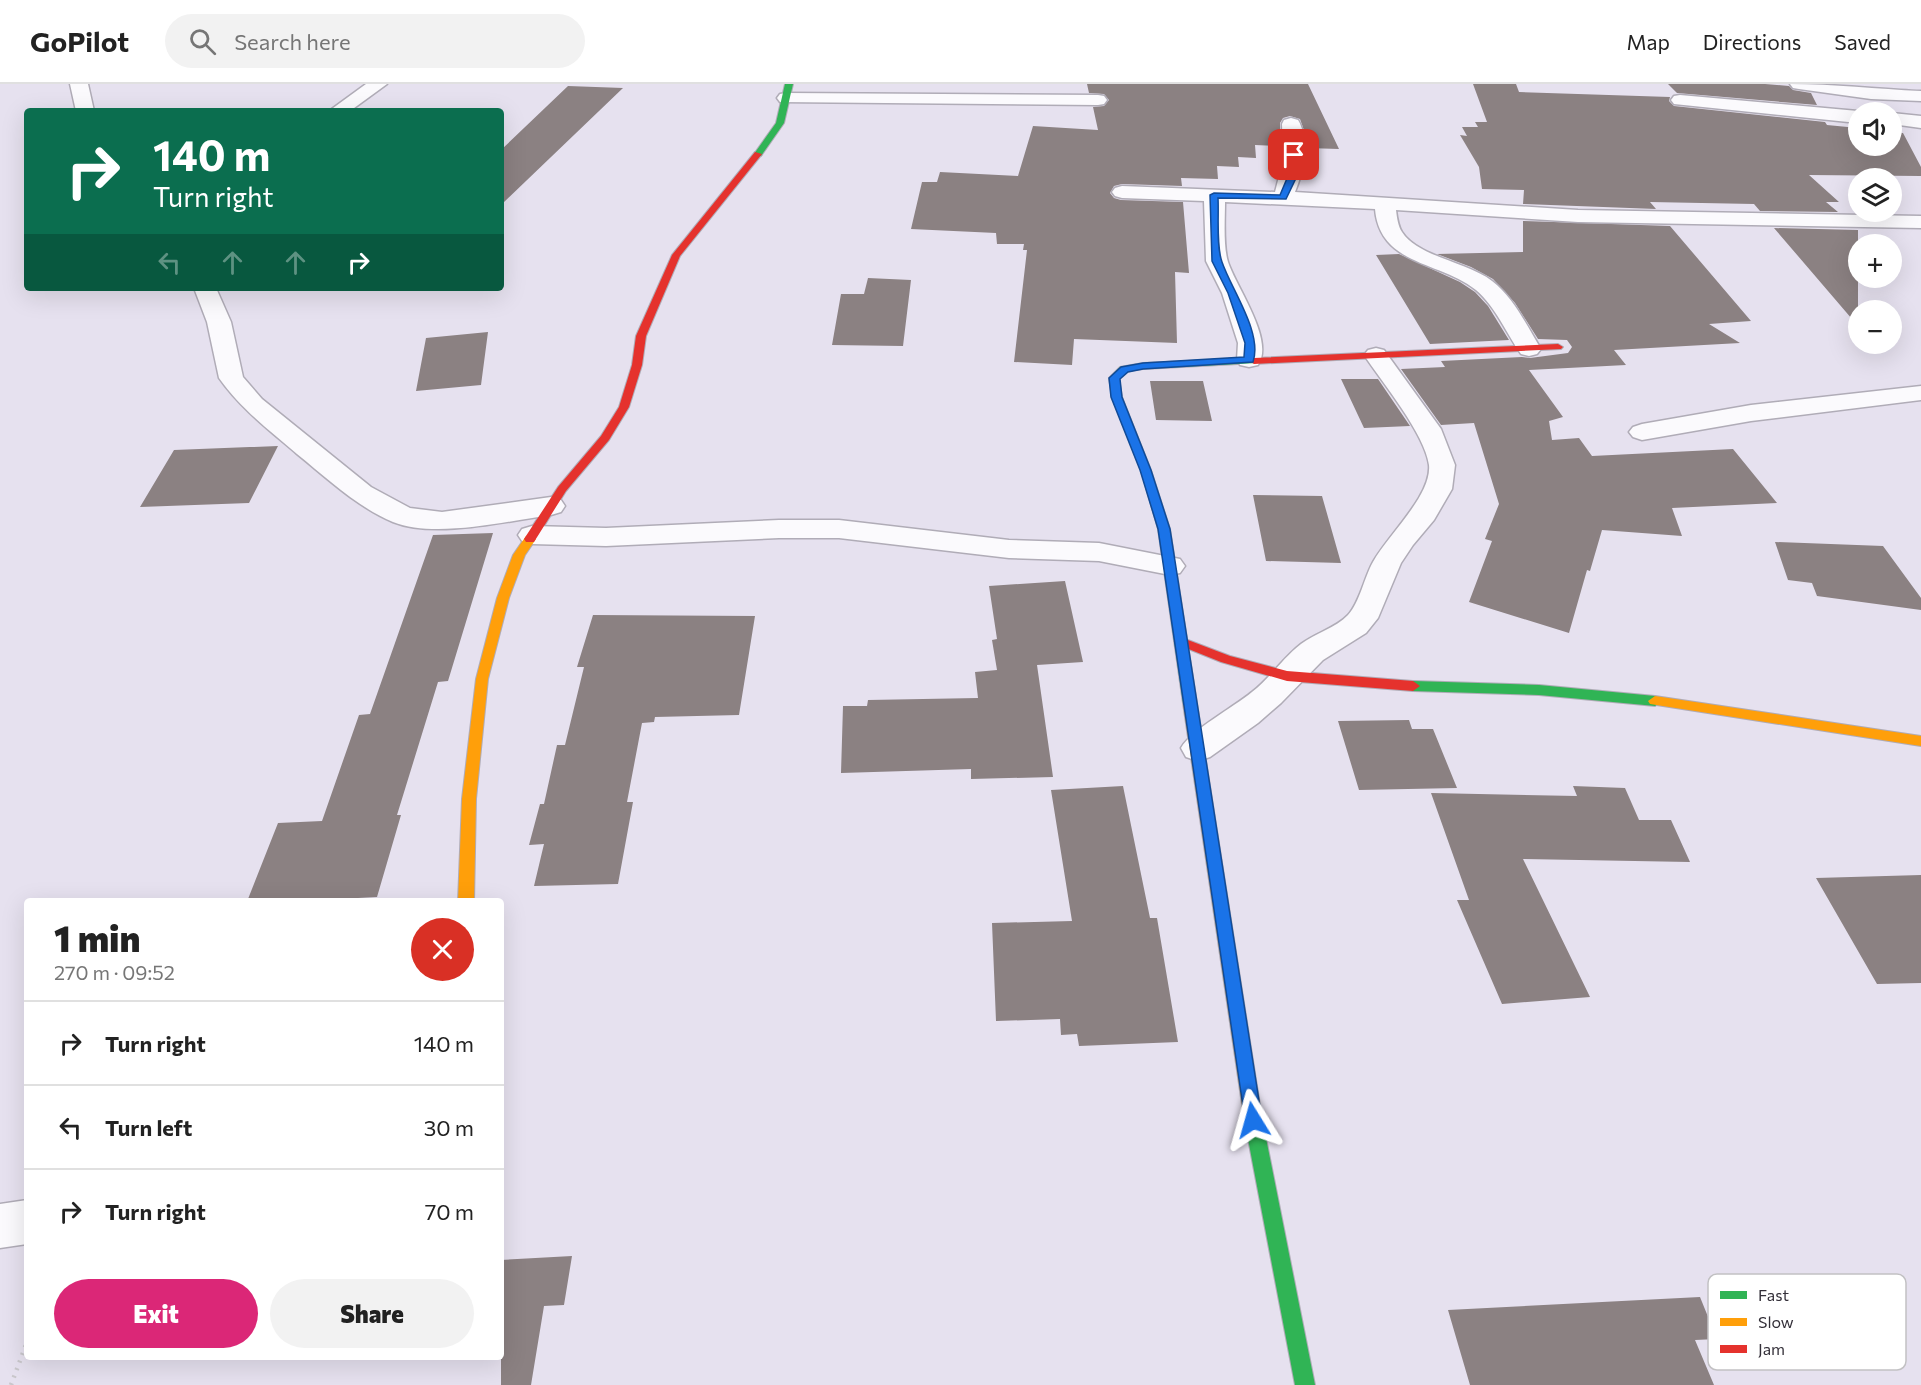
<!DOCTYPE html>
<html lang="en">
<head>
<meta charset="utf-8">
<style>
	:root { --surface:#fff; --page:#f2f2f2; --text:#222; --muted:#767676; --line:#e0e0e0; --accent:#db2777 }
	body { margin:0; font-family:Commissioner,sans-serif; background:var(--page); color:var(--text); height:100vh; display:flex; flex-direction:column; font-size:22px; white-space:nowrap }
	* { box-sizing:border-box; margin:0 }
	p { font-size:20px; color:var(--muted) }
	.icon { flex:none; width:33px; height:33px; fill:none; stroke:currentColor; stroke-width:2; stroke-linecap:round; stroke-linejoin:round }
	.map { position:relative; flex:1; overflow:hidden }
	.sheet { position:absolute; left:24px; top:814px; width:480px; height:462px; display:flex; flex-direction:column; background:var(--surface); border-radius:6px; box-shadow:0 6px 24px #0002 }
	.sheet>* { flex:none }
	.top-card { position:absolute; left:24px; top:24px; width:480px; height:183px; border-radius:6px; box-shadow:0 6px 24px #0002; background:#0b6e4f; color:#fff; overflow:hidden }
	.tools { position:absolute; left:1848px; top:18px; display:grid; gap:12px }
	.tools a { display:grid; place-items:center; width:54px; height:54px; border-radius:50%; background:var(--surface); box-shadow:0 6px 24px #0002; font-size:30px }
	.pin { position:absolute; display:grid; place-items:center; width:51px; height:51px; color:#fff; margin:-26px; border-radius:12px; box-shadow:0 3px 9px #0006 }
	.me { position:absolute; width:66px; margin:-33px; rotate:352deg; stroke-linejoin:round; filter:drop-shadow(0 0 4px #0008) }
	.turn { display:flex; align-items:center; gap:21px; height:126px; padding:0 30px; font-size:27px }
	.turn .icon { width:78px; height:78px; stroke-width:2.5 }
	.turn b { display:block; font-size:42px; line-height:51px }
	.lanes { display:flex; align-items:center; height:57px; padding:0 30px; background:#0003; justify-content:center; gap:30px; direction:ltr }
	.lanes .off { opacity:.35 }
	.round { display:grid; place-items:center; flex:none; width:63px; height:63px; border-radius:32px; background:var(--page) }
	.overview { display:flex; align-items:center; justify-content:space-between; height:102px; padding:0 30px }
	h1 { font-size:36px; font-weight:800; line-height:45px }
	.action { display:flex; gap:12px; margin-top:auto; padding:12px 30px }
	.action a { flex:1; height:69px; border-radius:36px; background:var(--accent); color:#fff; font-size:24px; font-weight:800; line-height:69px; text-align:center }
	.action a+a { background:var(--page); color:var(--text) }
	ul { padding:0; list-style:none }
	li { display:flex; align-items:center; gap:18px; height:84px; padding:0 30px; border-top:2px solid var(--line) }
	li div { flex:1 }
	li b { display:block; font-size:22px }
	li em { font-style:normal }
	header { display:flex; align-items:center; gap:36px; box-sizing:border-box; height:84px; padding:0 30px; background:var(--surface); border-bottom:2px solid var(--line) }
	header strong { font-size:28px }
	nav { display:flex; gap:33px; margin-inline-start:auto; font-size:21px }
	.search { width:420px; height:54px; background:var(--page); display:flex; align-items:center; gap:15px; box-sizing:border-box; padding:0 21px; border-radius:33px; color:var(--muted); font-size:22px }
	.map>svg:first-child { display:block }
	.building { fill:#8b8182 }
	.lines { fill:none; stroke-linecap:round; stroke-linejoin:round }
	.street-casing { stroke:#b0acb7; stroke-width:3 }
	.fast-casing { stroke:#b0acb7; stroke-width:2 }
	.slow-casing { stroke:#b0acb7; stroke-width:2 }
	.jam-casing { stroke:#b0acb7; stroke-width:2 }
	.path { stroke:#c9c7cb; stroke-width:4.5; stroke-dasharray:2 6; stroke-linecap:butt }
	.street { fill:#fbfafd; fill-rule:evenodd }
	.fast { fill:#30b455; fill-rule:evenodd }
	.slow { fill:#ff9f0a; fill-rule:evenodd }
	.jam { fill:#e5322d; fill-rule:evenodd }
	.route { fill:#1a73e8; stroke:#114b97; stroke-width:1.5 }
	.key { fill:#fff; stroke:#c2c1c3; stroke-width:1.5 }
	.key-label { font-size:16px; fill:#332f38 }
</style>
</head>
<body>
<header>
<strong>GoPilot</strong>
<div class="search"><svg class="icon" aria-label="search" viewBox="0 0 24 24"><circle cx="10" cy="10" r="6"/><path d="M15 15l6 6"/></svg>Search here</div>
<nav><a>Map</a><a>Directions</a><a>Saved</a></nav>
</header>
<div class="map">
<svg width="1921" height="1301" viewBox="0 0 1921 1301">
	<rect width="100%" height="100%" fill="#e6e1ef"/>
	<path class="building" d="M1087,0H1308L1339,65L1307,64L1306,52L1300,35L1290,32L1283,34L1280,39V62L1255,61L1256,74L1238,73L1239,83L1217,82L1218,95L1181,94L1182,102L1122,100L1114,102L1110,109L1114,114L1121,116L1183,118L1189,189L1175,188L1177,259L1074,255L1072,281L1014,278L1027,166H1023L1024,160H997L996,149L911,145L922,98H937L940,88L1018,92L1033,42L1098,46L1093,23L1104,22L1109,16L1104,10L1089,9Z
		M1473,0H1516L1519,8L1670,13L1669,17L1674,22L1825,38L1827,41L1858,44V62H1892V48L1903,49L1921,83V92L1809,91L1839,118H1826L1838,128L1760,127L1754,120L1650,118L1656,125L1523,120L1524,106L1482,105L1479,83L1460,51L1467,52L1462,43H1478L1475,38H1487Z
		M1668,0H1765L1789,2L1793,6L1811,9L1817,21L1677,9Z
		M568,2L623,4L501,121V66Z
		M1523,137L1670,142L1751,237L1709,240L1740,259L1614,266L1626,281L1529,286L1563,333L1549,337L1552,356L1579,354L1592,372L1733,365L1777,419L1672,424L1682,452L1602,446L1590,487L1587,486L1569,549L1469,518L1492,457L1485,455L1499,420L1474,339L1441,341L1401,285L1445,283L1441,277L1522,273L1530,274L1568,269L1572,263L1567,256L1538,255L1515,219L1493,195L1471,183L1437,170L1523,168Z
		M1774,144L1858,146V242Z
		M1399,170L1460,198L1475,208L1488,222L1509,256L1430,260L1376,171Z
		M868,194L911,196L903,262L832,261L841,210H864Z
		M488,248L481,301L416,307L426,254Z
		M1341,295H1378L1410,342L1364,344Z
		M1150,297H1203L1212,337L1156,336Z
		M278,362L249,419L140,423L174,366Z
		M1253,411L1322,412L1341,479L1266,477Z
		M493,449L448,597L438,598L397,731H401L377,813L301,817L302,814L248,815L278,739L322,737L359,631L370,630L433,451Z
		M1775,458L1883,462L1921,514V526L1817,512L1812,499L1788,496Z
		M1065,497L1083,578L1037,581L1053,693L971,695V685L841,689L843,622H867L868,616L978,614L975,588L997,586L992,556L997,555L989,502Z
		M593,531L755,532L739,631L655,633L654,638L642,639L627,718H633L618,800L534,802L544,760L529,761L540,720H544L557,661H565L584,583H577Z
		M1409,636L1412,645H1433L1457,704L1359,706L1338,637Z
		M1123,702L1150,834H1157L1178,958L1079,962L1077,950L1061,951L1060,935L996,937L992,839L1072,837L1051,706Z
		M1573,702L1625,704L1639,736H1671L1690,778L1523,775L1590,913L1502,920L1457,816H1469L1431,709L1577,712Z
		M1921,791V899L1877,900L1816,794Z
		M572,1172L564,1221L544,1222L531,1301H501V1176Z
		M1700,1213L1717,1255L1695,1256L1714,1301H1470L1448,1226Z"/>
	<g class="lines">
		<defs>
			<path id="street" d="M70,0H88L94,27H76Z
				M366,0H387L350,27H329Z
				M1790,0C1834,0 1877,5 1921,7V17L1871,15L1799,5L1793,4Z
				M786,9L1098,11L1104,12L1107,16L1104,20L1098,21L780,18L777,14L780,10Z
				M1680,11L1858,27L1862,28H1858V39L1674,20L1671,16L1674,12Z
				M1892,29L1921,32V44L1892,40Z
				M1291,34L1298,36C1310,55 1303,89 1295,108L1578,126L1921,132V144L1578,138L1396,126C1397,134 1398,142 1402,148C1418,173 1468,178 1492,197C1514,214 1527,242 1541,265L1537,270L1529,272L1521,270C1506,249 1496,223 1476,206C1440,177 1380,182 1375,125L1225,118C1225,135 1223,162 1228,178C1236,203 1275,256 1258,281L1249,283L1240,281L1237,276L1238,259L1222,209L1206,177L1204,117L1122,114L1115,112L1112,108L1115,104L1122,102L1275,108L1283,77L1282,40L1284,36Z
				M194,204H216L231,238L243,293L262,315L371,403L410,424L442,428L551,413L561,416L565,422L561,428L551,431C507,437 435,455 393,438C357,423 327,394 297,370C269,346 240,324 219,294L207,238Z
				M1376,264L1384,266L1441,345L1455,381L1452,405L1434,436L1413,461L1401,479L1378,534L1366,549L1323,576L1281,619L1258,639L1210,673L1198,677L1186,673L1181,664C1191,646 1234,623 1252,608C1270,594 1283,574 1301,560C1315,549 1336,544 1348,531C1360,518 1364,494 1373,478C1388,451 1432,411 1429,381C1425,350 1382,298 1364,271L1368,266Z
				M1921,302V316L1751,337L1642,356L1633,353L1629,348L1633,343L1642,340L1751,321Z
				M779,436H839L1009,456L1099,459L1180,475L1185,482L1180,489L1170,491L1099,477L1009,474L839,454H779L606,462L532,460L522,457L518,451L522,445L532,442L606,444Z
				M27,1116V1160L0,1164V1120Z"/>
			<path id="fast" d="M785,0H793L784,39L761,72H755L754,70L776,39Z
				M1254,274L1257,275V279L1143,285L1127,287L1119,295L1122,313L1151,386L1170,445L1197,619L1190,624L1183,619L1158,445L1141,386L1112,313L1109,294L1120,283L1143,279Z
				M1413,597L1539,601L1655,612L1662,617L1655,622L1539,611L1413,607L1406,602Z
				M1253,1026L1259,1028L1262,1034L1315,1301H1295L1244,1034L1247,1028Z"/>
			<path id="slow" d="M530,451L536,455L525,471L509,514L488,595L476,715L474,818H458L462,715L476,595L497,514L513,471L526,452Z
				M1655,612L1921,652V662L1650,620L1648,617Z
				M1190,614L1197,619L1262,1034L1259,1040L1253,1042L1247,1040L1244,1034L1183,619Z"/>
			<path id="jam" d="M755,68L762,70L680,172L646,252L642,281L629,323L609,356L566,407L534,458H526L524,455L558,403L601,352L619,323L632,281L636,252L672,171Z
				M1558,260L1563,263L1561,265L1254,280L1249,277L1254,274Z
				M1180,553L1230,572L1287,587L1413,597L1420,602L1413,607L1287,597L1221,578L1176,560L1174,557L1176,554Z"/>
		</defs>
		<use href="#street" class="street-casing"/>
		<use href="#fast" class="fast-casing"/>
		<use href="#slow" class="slow-casing"/>
		<use href="#jam" class="jam-casing"/>
		<path class="path" d="M11,1301L27,1258"/>
		<use href="#street" class="street"/>
		<use href="#fast" class="fast"/>
		<use href="#slow" class="slow"/>
		<use href="#jam" class="jam"/>
	</g>
	<path class="route" d="M1292,69L1298,71L1297,92L1286,115L1218,114C1219,132 1216,162 1222,178C1231,205 1263,249 1253,278L1143,285L1128,288L1120,295L1122,313L1151,386L1170,445L1262,1036L1260,1042L1253,1044L1247,1042L1245,1036L1158,445L1140,386L1111,313L1109,294L1121,283L1143,279L1244,273L1245,259L1228,209L1212,177L1210,111L1214,109L1280,111L1288,92Z"/>
	<rect x="1708" y="1190" width="198" height="96" rx="9" class="key"/>
	<rect x="1720" y="1207" width="27" height="8" fill="#30b455"/>
	<rect x="1720" y="1234" width="27" height="8" fill="#ff9f0a"/>
	<rect x="1720" y="1261" width="27" height="8" fill="#e5322d"/>
	<g class="key-label">
		<text x="1758" y="1217">Fast</text>
		<text x="1758" y="1244">Slow</text>
		<text x="1758" y="1271">Jam</text>
	</g>
</svg>
<div class="tools">
<a><svg class="icon" aria-label="sound" viewBox="0 0 24 24"><path d="M4 9h4l5-4v14l-5-4H4zM17 9q2 3 0 6"/></svg></a>
<a><svg class="icon" aria-label="layers" viewBox="0 0 24 24"><path d="M12 4l9 5-9 5-9-5zM3 14l9 5 9-5"/></svg></a>
<a>+</a>
<a>−</a>
</div>
<div class="pin" style="left:1294px;top:71px;background:#d93025"><svg class="icon" aria-label="arrive" viewBox="0 0 24 24"><path d="M6 21V4h12l-3 4 3 4H6"/></svg></div>
<svg class="me" style="left:1253px;top:1036px" viewBox="-20 -20 40 40"><path d="M0-17L14 15 0 8-14 15z" fill="#1a73e8" stroke="#fff" stroke-width="4"/></svg>
<div class="top-card">
<div class="turn"><svg class="icon" aria-label="right" viewBox="0 0 24 24"><path d="M7 20v-9h11M14 6l5 5-5 5"/></svg><div><b>140 m</b>Turn right</div></div>
<div class="lanes"><svg class="icon off" aria-label="left" viewBox="0 0 24 24"><path d="M17 20v-9H6M10 6l-5 5 5 5"/></svg><svg class="icon off" aria-label="ahead" viewBox="0 0 24 24"><path d="M12 20V5M6 11l6-6 6 6"/></svg><svg class="icon off" aria-label="ahead" viewBox="0 0 24 24"><path d="M12 20V5M6 11l6-6 6 6"/></svg><svg class="icon" aria-label="right" viewBox="0 0 24 24"><path d="M7 20v-9h11M14 6l5 5-5 5"/></svg></div>
</div>
<section class="sheet">
<div class="overview"><div><h1>1 min</h1><p>270 m · 09:52</p></div><a class="round" style="background:#d93025;color:#fff"><svg class="icon" aria-label="close" viewBox="0 0 24 24"><path d="M6 6l12 12M18 6L6 18"/></svg></a></div>
<ul>
<li><svg class="icon" aria-label="right" viewBox="0 0 24 24"><path d="M7 20v-9h11M14 6l5 5-5 5"/></svg><div><b>Turn right</b></div><em>140 m</em></li>
<li><svg class="icon" aria-label="left" viewBox="0 0 24 24"><path d="M17 20v-9H6M10 6l-5 5 5 5"/></svg><div><b>Turn left</b></div><em>30 m</em></li>
<li><svg class="icon" aria-label="right" viewBox="0 0 24 24"><path d="M7 20v-9h11M14 6l5 5-5 5"/></svg><div><b>Turn right</b></div><em>70 m</em></li>
</ul>
<div class="action"><a>Exit</a><a>Share</a></div>
</section>
</div>
</body>
</html>
